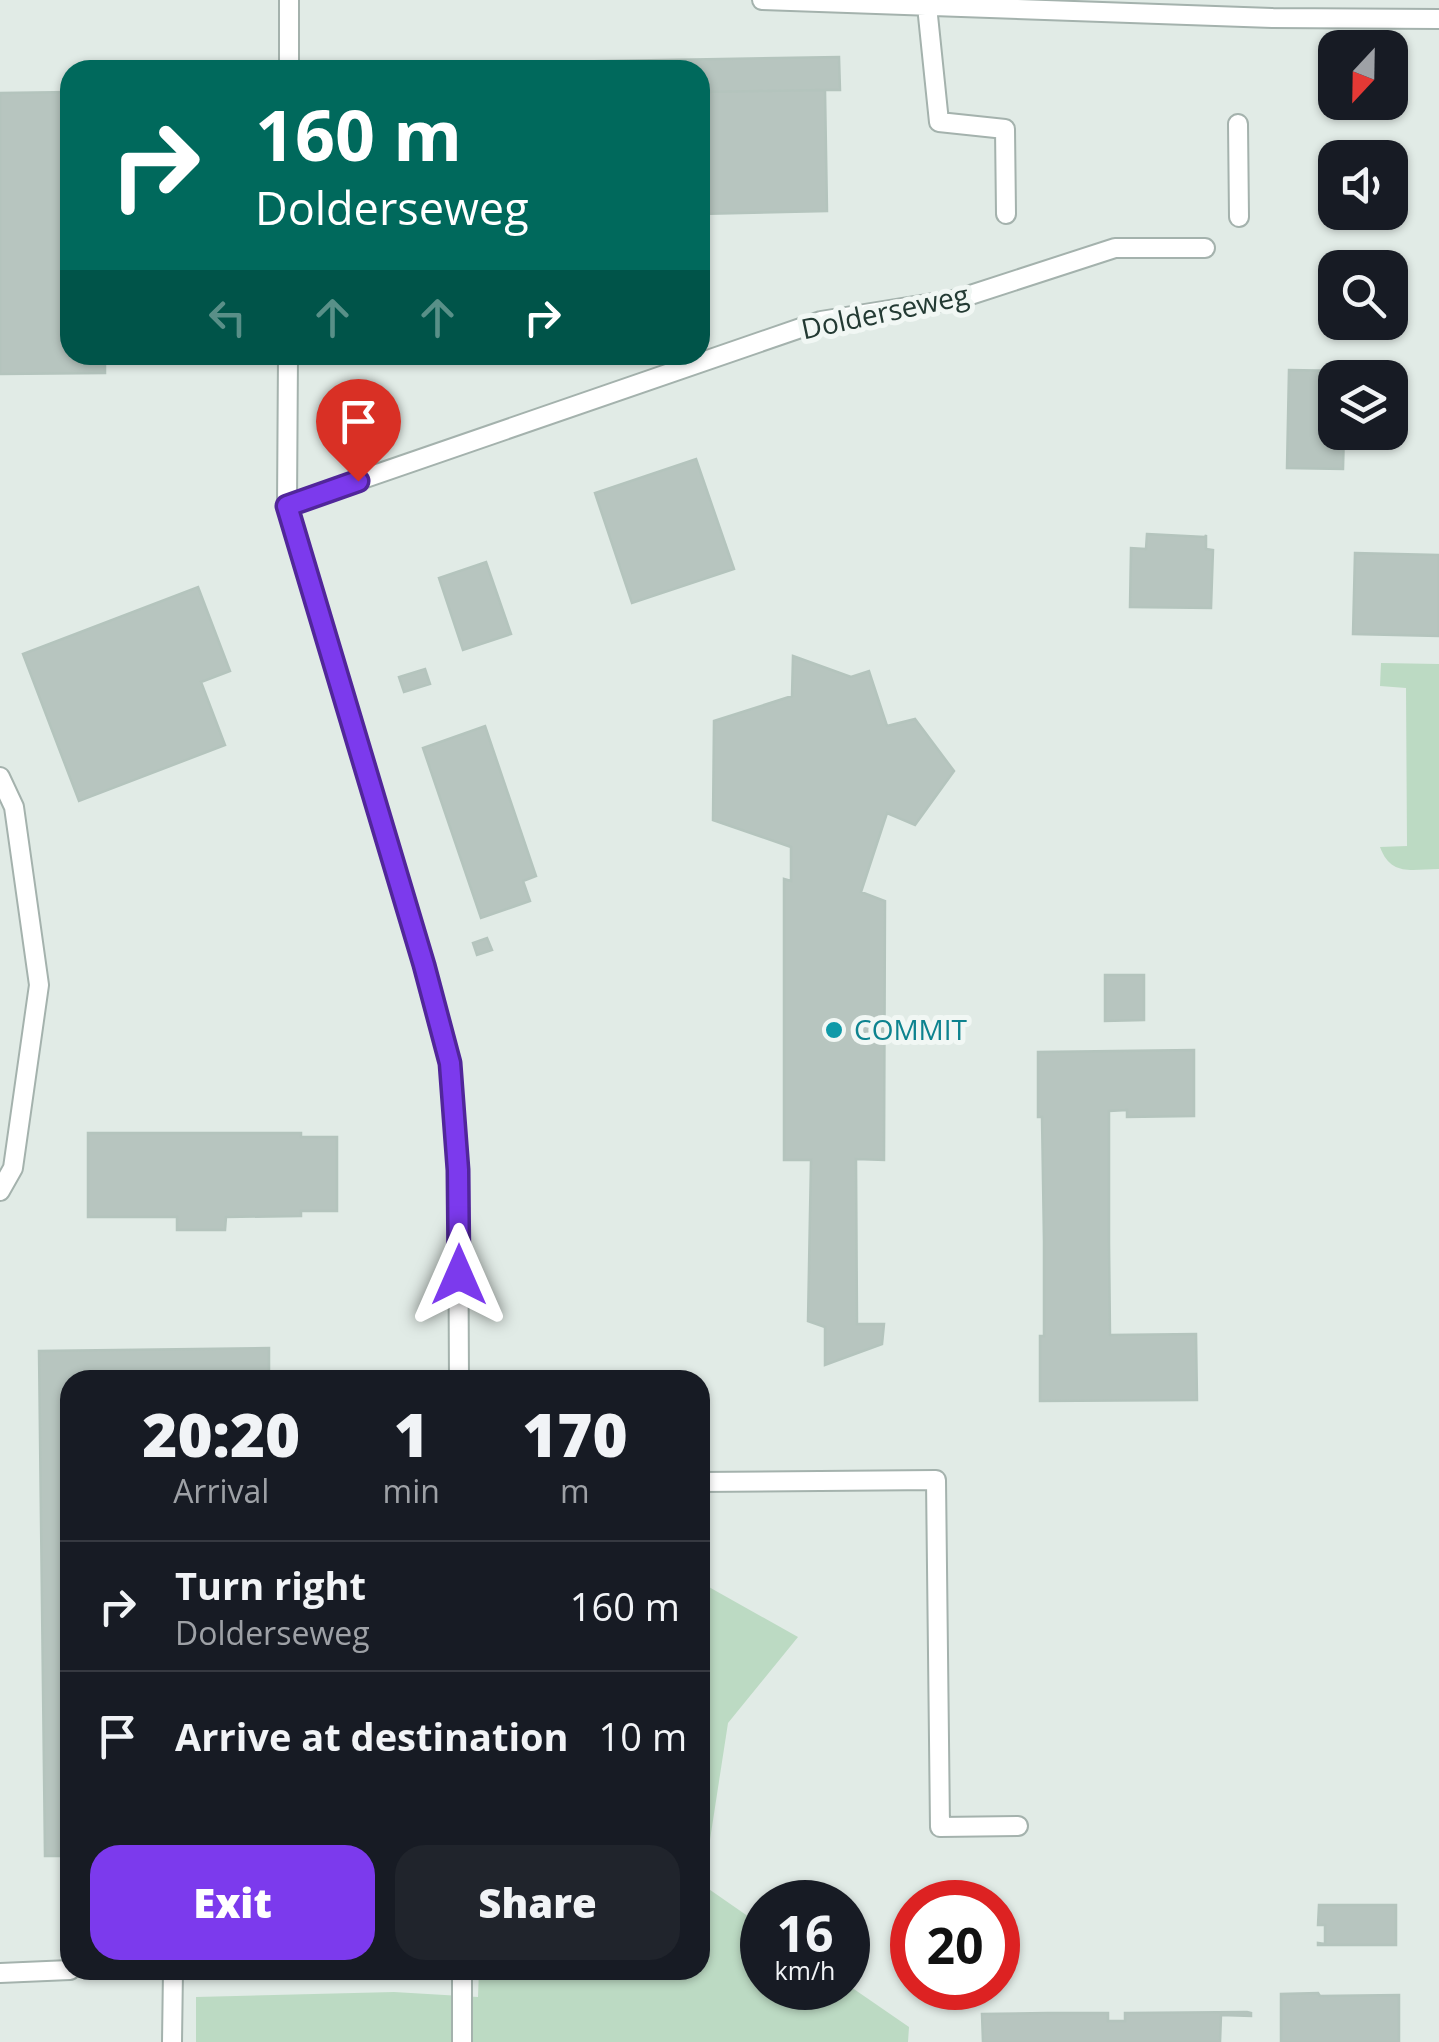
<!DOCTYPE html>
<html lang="en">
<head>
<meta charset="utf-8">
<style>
	:root { --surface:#171b24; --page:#20242c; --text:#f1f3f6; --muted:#9ea1a6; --line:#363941; --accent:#7c3aed }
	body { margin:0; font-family:"Open Sans",sans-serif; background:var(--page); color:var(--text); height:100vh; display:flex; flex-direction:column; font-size:38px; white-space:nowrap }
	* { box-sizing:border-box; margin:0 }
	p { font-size:32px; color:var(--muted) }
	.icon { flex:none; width:55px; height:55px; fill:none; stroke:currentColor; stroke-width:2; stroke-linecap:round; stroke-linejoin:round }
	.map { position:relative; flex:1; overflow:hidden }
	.details { position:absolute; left:60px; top:1370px; width:650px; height:610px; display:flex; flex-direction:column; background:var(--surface); border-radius:30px; box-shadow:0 2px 8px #0004 }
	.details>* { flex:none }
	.guide { position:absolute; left:60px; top:60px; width:650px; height:305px; border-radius:30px; box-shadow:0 2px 8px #0004; background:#00695c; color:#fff; overflow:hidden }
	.needle { width:65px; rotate:202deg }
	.tools { position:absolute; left:1318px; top:30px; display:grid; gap:20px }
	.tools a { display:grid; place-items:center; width:90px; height:90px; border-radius:20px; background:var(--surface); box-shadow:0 2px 8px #0004; font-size:50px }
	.speed { position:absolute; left:740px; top:1880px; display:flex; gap:20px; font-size:50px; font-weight:700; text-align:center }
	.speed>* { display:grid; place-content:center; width:130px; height:130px; border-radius:50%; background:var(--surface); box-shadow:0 2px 8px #0004; line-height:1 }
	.speed small { font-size:25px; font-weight:400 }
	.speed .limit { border:15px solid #d22; background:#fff; color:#111 }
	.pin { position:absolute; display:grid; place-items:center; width:85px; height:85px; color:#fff; margin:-102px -42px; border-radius:50% 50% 50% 0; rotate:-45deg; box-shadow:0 0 10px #0007 }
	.pin .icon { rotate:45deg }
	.me { position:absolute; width:110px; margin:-55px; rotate:0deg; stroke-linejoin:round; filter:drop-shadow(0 0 8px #0008) }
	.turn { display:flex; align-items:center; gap:35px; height:210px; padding:0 30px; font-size:45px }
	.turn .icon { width:130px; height:130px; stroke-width:2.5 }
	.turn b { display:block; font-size:70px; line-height:85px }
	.lanes { display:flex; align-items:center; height:95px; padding:0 30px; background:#0003; justify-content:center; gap:50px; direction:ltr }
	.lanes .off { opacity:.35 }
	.eta { display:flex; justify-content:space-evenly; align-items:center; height:170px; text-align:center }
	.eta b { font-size:60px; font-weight:800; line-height:70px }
	.action { display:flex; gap:20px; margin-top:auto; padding:20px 30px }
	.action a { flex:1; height:115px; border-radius:30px; background:var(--accent); color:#fff; font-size:40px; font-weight:800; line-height:115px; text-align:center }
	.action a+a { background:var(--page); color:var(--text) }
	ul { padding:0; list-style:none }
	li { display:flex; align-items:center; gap:30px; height:130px; padding:0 30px; border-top:2px solid var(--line) }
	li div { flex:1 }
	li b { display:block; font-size:38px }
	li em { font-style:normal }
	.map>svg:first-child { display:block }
	.green { fill:#bcdac3 }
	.building { fill:#b7c5bf; stroke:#b4c4bd; stroke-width:2.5 }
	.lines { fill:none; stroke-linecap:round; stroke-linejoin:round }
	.lane-casing { stroke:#a4b2ad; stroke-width:22 }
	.lane { stroke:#fff; stroke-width:18 }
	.route-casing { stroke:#51269a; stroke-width:25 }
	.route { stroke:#7c3aed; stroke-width:18 }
	.culture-dot { fill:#0f9aa8; stroke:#f1f7f4; stroke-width:4 }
	.labels { text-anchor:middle; stroke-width:10; stroke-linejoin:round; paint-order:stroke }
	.street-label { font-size:28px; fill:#233a33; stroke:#f1f7f4 }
	.culture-label { font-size:28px; fill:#0d838f; stroke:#f1f7f4; text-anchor:start }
</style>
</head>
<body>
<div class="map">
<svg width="1439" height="2042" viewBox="0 0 1439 2042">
	<rect width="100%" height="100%" fill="#e1ebe6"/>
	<path class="green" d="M1381,663L1439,664V869C1412,869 1391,877 1380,847L1407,846L1406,688L1380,686Z
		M700,1582L798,1637L728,1723L703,1885L762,1926V1988H848V1985L909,2027L908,2042H196V1997L394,1992L478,1997L479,1970H700Z"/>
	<path class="building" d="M839,57L840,90H825L700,92V70H374V65Z
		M825,90L827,211L700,214V92Z
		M70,92V355H105V373L0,374V93Z
		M1289,370L1345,371V378H1335V432H1344L1343,469L1287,468Z
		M696,459L734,569L632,603L595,493Z
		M1147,534L1205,537L1206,535V549L1213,550L1211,608L1130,607L1131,548L1146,549Z
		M1355,553L1439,555V636L1353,634Z
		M486,562L511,634L463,650L439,578Z
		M198,587L230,671L201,682L225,745L79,801L23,654Z
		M793,656L851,677L869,671L887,726L915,719L954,771L915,825L887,813L861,892L885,901L884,1160L856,1159L857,1324H884L882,1344L825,1365V1327L808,1321L811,1160H784V879L791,881V847L713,820L714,721L792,696Z
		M425,669L430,684L404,692L399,677Z
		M485,726L536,876L523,881L530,901L481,918L423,748Z
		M487,938L492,950L477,955L473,943Z
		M1105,975H1144V1020L1105,1021Z
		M1194,1050V1116L1127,1117V1110L1109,1111V1243L1110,1335L1196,1334L1197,1400L1040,1401V1336H1044V1242L1042,1117H1038V1052Z
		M88,1133H301V1137H337V1211H301V1216L226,1217L225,1230H177V1217H88Z
		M269,1348V1380H70V1856H45L39,1351Z
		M1319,1905H1396V1945H1318V1943L1325,1944V1925H1318Z
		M1318,1993L1320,1996L1399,1995V2042H1281V1994Z
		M1047,2013H1108V2021H1125V2013H1129L1247,2012L1251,2013V2016L1221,2015L1220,2042H983L982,2014Z"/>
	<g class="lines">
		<defs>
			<path id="lane" d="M762,0L1273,18L1439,19
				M927,6L939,122L1005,129L1006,214
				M289,70V0
				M1238,124L1239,217
				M288,355L287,505L424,965L450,1063L458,1170L459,1380
				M287,505L821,321L958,299L1115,248H1205
				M0,777L14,807L39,985L13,1168L0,1191
				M700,1482L936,1480L940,1827L1018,1826
				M462,1970V2042
				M0,1973L70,1970
				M172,2042L173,1970"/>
		</defs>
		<use href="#lane" class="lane-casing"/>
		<use href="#lane" class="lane"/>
	</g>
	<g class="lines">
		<defs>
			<path id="route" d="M358,481L287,506L424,965L450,1063L458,1170L459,1275"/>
		</defs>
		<use href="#route" class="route-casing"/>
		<use href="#route" class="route"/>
	</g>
	<circle class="culture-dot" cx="834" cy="1030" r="10"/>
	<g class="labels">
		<g class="street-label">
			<text transform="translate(885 312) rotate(-12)" y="10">Dolderseweg</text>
		</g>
		<g class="culture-label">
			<text x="854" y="1040">COMMIT</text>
		</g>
	</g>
</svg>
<div class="tools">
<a><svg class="needle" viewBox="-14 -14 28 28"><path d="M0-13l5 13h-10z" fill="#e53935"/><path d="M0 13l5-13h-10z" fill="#9ea1a6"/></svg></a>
<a><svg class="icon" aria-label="sound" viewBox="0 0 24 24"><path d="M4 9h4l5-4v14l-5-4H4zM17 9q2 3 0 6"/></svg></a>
<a><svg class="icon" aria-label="search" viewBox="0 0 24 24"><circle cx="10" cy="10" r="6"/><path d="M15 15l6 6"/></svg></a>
<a><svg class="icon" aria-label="layers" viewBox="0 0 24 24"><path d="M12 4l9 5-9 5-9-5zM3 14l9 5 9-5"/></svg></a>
</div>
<div class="speed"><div>16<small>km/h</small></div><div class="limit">20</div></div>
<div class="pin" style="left:358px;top:481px;background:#d93025"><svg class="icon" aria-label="arrive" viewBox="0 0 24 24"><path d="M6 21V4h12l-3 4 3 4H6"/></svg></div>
<svg class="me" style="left:459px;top:1275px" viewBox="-20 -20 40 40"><path d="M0-17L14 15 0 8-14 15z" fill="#7c3aed" stroke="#fff" stroke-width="4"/></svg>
<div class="guide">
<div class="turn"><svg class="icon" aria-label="right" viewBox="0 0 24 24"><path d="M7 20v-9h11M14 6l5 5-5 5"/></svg><div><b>160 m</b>Dolderseweg</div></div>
<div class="lanes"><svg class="icon off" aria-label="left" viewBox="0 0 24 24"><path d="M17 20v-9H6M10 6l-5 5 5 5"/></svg><svg class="icon off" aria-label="ahead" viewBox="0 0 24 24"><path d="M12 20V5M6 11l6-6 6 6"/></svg><svg class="icon off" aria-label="ahead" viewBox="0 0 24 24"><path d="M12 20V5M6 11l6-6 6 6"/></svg><svg class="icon" aria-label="right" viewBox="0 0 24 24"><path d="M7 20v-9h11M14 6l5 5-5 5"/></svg></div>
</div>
<section class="details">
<div class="eta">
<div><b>20:20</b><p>Arrival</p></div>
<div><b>1</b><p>min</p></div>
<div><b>170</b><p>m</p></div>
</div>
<ul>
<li><svg class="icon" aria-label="right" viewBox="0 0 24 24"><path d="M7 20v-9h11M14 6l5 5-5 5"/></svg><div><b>Turn right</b><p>Dolderseweg</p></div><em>160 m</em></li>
<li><svg class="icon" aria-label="arrive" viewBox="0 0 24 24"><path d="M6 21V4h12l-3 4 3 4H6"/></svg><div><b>Arrive at destination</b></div><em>10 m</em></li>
</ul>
<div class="action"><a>Exit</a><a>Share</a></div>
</section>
</div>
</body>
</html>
